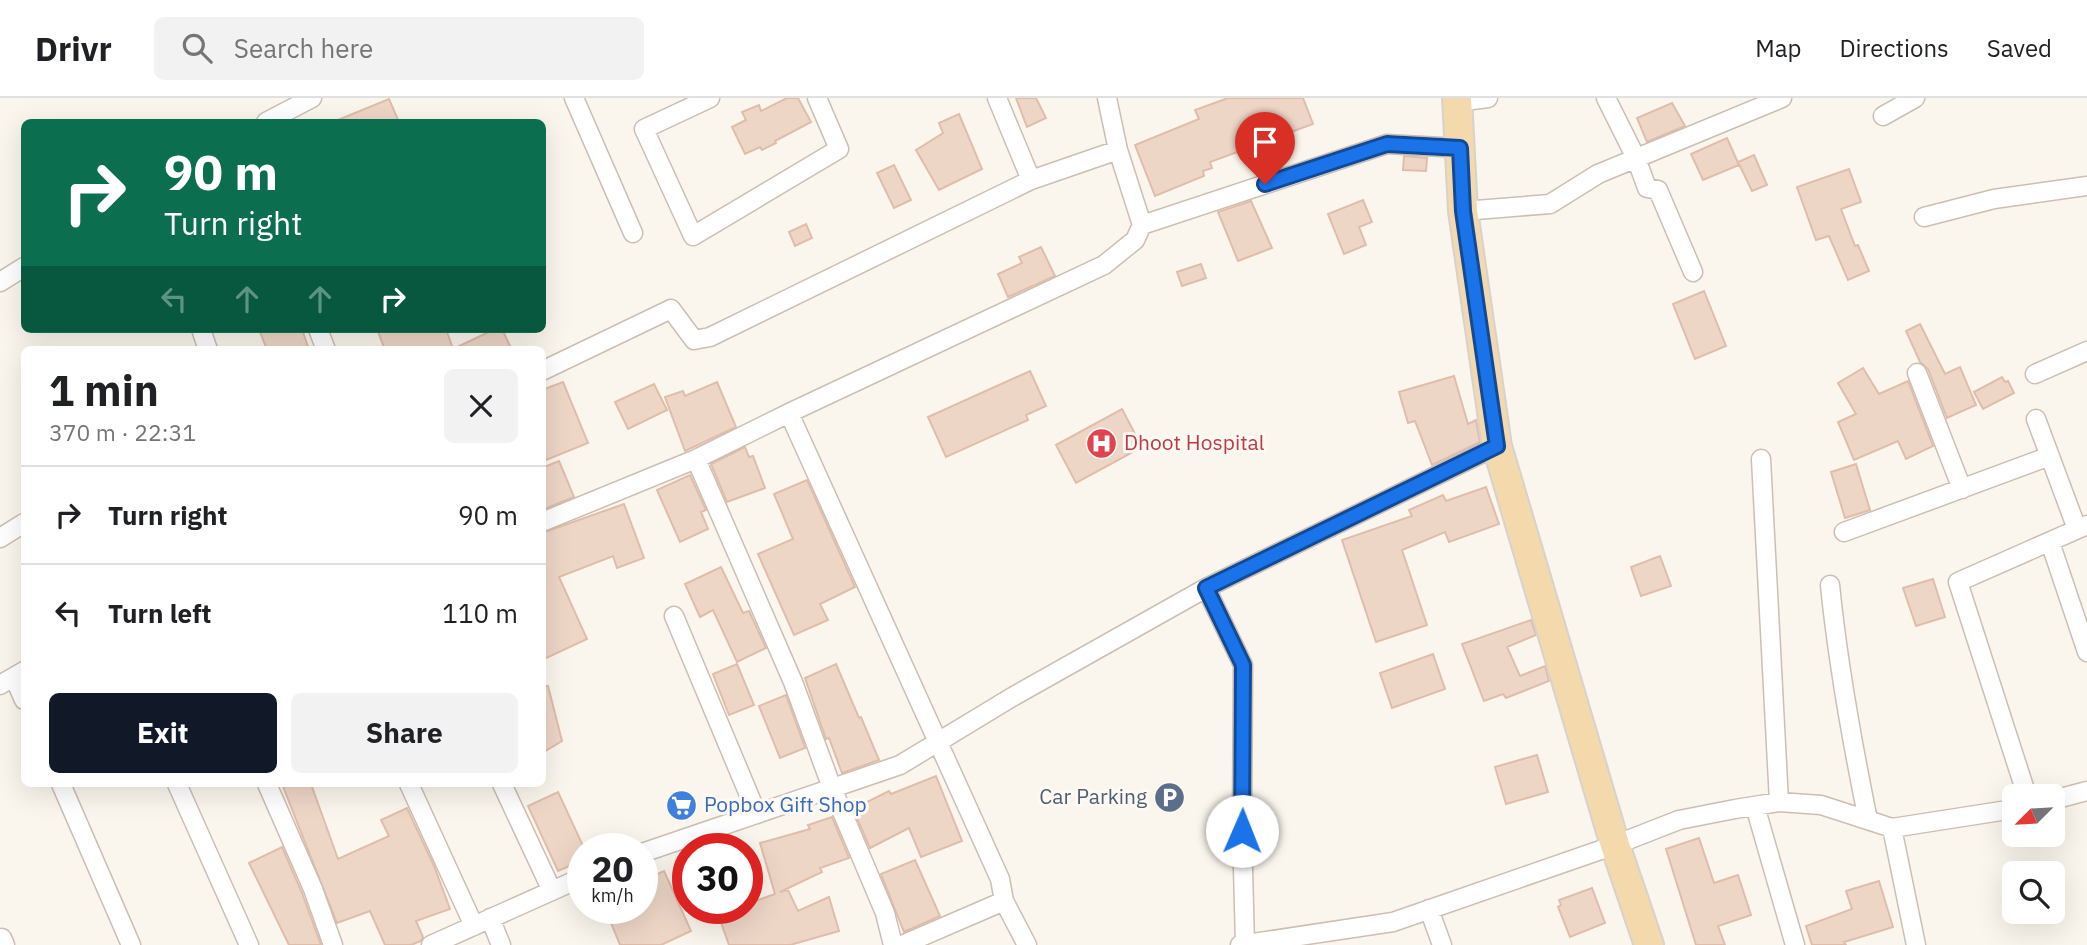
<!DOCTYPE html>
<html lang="en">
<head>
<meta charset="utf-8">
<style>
	:root { --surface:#fff; --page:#f2f2f2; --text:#202124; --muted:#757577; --line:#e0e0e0; --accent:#111827 }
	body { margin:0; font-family:"IBM Plex Sans",sans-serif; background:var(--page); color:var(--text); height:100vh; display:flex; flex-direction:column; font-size:26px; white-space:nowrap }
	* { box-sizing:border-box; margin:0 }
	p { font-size:23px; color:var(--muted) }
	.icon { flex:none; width:38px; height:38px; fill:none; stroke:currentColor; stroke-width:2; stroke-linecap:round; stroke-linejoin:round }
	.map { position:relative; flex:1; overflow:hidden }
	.panel { position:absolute; left:21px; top:248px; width:525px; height:441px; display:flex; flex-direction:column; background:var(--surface); border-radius:10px; box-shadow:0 7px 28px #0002 }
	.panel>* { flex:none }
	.top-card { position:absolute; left:21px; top:21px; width:525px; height:214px; border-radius:10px; box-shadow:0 7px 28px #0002; background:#0b6e4f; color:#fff; overflow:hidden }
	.needle { width:46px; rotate:246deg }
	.controls { position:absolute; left:2002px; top:686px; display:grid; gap:14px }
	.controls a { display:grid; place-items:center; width:63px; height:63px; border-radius:10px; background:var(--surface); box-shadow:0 7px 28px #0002; font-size:35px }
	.speed { position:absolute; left:567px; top:735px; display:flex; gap:14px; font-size:35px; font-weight:700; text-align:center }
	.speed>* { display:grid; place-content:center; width:91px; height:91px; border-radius:50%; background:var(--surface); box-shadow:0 7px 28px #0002; line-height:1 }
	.speed small { font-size:18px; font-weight:400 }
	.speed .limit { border:10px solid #d22; background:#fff; color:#111 }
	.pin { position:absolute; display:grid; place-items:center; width:60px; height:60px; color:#fff; margin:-72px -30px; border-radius:50% 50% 50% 0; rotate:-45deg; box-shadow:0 0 7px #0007 }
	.pin .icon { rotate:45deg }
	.me { position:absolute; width:77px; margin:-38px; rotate:1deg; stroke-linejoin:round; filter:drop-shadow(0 0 5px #0008) }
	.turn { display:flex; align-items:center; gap:24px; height:147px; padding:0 28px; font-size:32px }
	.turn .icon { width:91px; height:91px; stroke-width:2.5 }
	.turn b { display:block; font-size:49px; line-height:60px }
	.lanes { display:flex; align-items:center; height:66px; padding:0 28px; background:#0003; justify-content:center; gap:35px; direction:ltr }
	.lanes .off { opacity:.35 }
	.round { display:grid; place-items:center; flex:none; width:74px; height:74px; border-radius:10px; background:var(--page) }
	.head { display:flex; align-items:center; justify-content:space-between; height:119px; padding:0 28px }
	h1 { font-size:42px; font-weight:800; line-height:52px }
	.cta { display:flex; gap:14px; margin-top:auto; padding:14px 28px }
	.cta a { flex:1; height:80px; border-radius:10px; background:var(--accent); color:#fff; font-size:28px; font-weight:800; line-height:80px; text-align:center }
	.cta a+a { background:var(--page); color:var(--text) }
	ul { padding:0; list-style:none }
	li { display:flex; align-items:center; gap:21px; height:98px; padding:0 28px; border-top:2px solid var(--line) }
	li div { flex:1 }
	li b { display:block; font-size:26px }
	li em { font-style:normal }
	header { display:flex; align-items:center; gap:42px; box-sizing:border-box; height:98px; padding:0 35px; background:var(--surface); border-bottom:2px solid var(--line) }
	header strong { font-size:33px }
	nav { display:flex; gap:38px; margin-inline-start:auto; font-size:24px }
	.search { width:490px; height:63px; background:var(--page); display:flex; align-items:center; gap:18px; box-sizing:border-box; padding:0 24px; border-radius:10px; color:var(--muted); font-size:26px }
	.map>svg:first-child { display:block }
	.building { fill:#eed6c7; stroke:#e0bda8; stroke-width:2 }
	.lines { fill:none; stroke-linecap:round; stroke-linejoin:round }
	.street-casing { stroke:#cdbeb3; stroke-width:21 }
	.primary-casing { stroke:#d8d2ce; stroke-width:32 }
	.street { stroke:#fff; stroke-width:18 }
	.primary { stroke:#f3d9ac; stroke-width:28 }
	.route-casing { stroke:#114b97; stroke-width:18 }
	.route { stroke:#1a73e8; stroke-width:12 }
	.labels { text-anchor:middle; stroke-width:6; stroke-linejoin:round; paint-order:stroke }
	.health-label { font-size:21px; fill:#be3a42; stroke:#fefaf3; text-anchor:start }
	.service-label { font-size:21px; fill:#4e5e75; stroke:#fefaf3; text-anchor:end }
	.shop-label { font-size:21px; fill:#366cbe; stroke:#fefaf3; text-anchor:start }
</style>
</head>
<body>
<header>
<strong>Drivr</strong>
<div class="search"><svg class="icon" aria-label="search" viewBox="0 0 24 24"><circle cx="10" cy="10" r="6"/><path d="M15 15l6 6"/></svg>Search here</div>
<nav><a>Map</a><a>Directions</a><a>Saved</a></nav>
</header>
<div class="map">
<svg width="2087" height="847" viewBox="0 0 2087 847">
	<rect width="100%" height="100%" fill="#fbf6ed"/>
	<path class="building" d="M787,0H798L811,24L775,43L776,45L762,52L760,49L745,56L732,29L746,22L742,14L759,7L761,13Z
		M1016,0H1036L1046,20L1027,29Z
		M1228,0H1303L1313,26L1210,64L1212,70L1203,73L1204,78L1155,98L1135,47L1199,21L1195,12Z
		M389,1L399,24H333Z
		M1672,5L1685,28L1647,44L1637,20Z
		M959,16L982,71L939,92L916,52L943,35L939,25Z
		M1727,40L1739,67L1703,82L1691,56Z
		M1754,57L1767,87L1752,93L1738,64Z
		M1404,58L1427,60L1426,73L1403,72Z
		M894,67L911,102L894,110L877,75Z
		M1849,71L1861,104L1841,111L1855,148L1858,147L1869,173L1848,182L1829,138L1816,142L1797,89Z
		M1363,102L1372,124L1359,129L1366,147L1344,156L1328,116Z
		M1251,103L1272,150L1238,163L1218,114Z
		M806,126L812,140L795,148L789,134Z
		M1041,149L1055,178L1008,199L998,176L1022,165L1019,159Z
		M1201,166L1206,180L1182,188L1177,174Z
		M1704,193L1726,248L1695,261L1673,206Z
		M1920,226L1945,276L1960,269L1976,307L1947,320L1928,271L1920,264L1906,233Z
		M259,231H302L309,252H267Z
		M377,231H446L453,251L495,231H502L512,252H385Z
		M1863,270L1879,296L1908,283L1933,348L1906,361L1898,343L1854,362L1838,324L1856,316L1838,285Z
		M1030,273L1046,308L1026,317L1028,322L946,359L928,319Z
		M1454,278L1468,326L1476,322L1480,344L1432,367L1415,323L1408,325L1399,294Z
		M2002,279L2005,284L2008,283L2014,295L1983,311L1974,294Z
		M563,284L588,345L546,362L542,353V292Z
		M717,284L736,329L685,353L665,299L683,293L685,298Z
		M654,286L667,312L628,331L615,304Z
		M1122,311L1142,349L1076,385L1056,347Z
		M745,349L749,359L753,358L765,390L727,404L711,366Z
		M559,363L574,399L542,412V370Z
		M1856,366L1870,412L1845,420L1831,374Z
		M690,377L706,412L701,414L708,431L680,444L657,392Z
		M807,382L855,489L820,506L828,522L794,537L758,456L793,441L774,396Z
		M1486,389L1499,426L1449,444L1445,434L1402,452L1427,527L1376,544L1342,442L1412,418L1409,412L1443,397L1446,403Z
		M624,406L644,460L617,470L613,458L559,479L587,541L542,562V435Z
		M1660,458L1671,488L1641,498L1631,469Z
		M721,469L743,515L749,513L766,550L737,564L713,512L700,519L685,486Z
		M1933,481L1945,519L1916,528L1903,490Z
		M1531,522L1536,537L1507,549L1520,578L1545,568L1549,583L1506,600L1503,596L1484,603L1462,546Z
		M1433,556L1445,591L1392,610L1380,575Z
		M737,566L754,607L729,617L713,576Z
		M836,566L859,620L861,619L879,662L842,675L829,640L826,641L805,580Z
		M542,588H548L562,643L542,655Z
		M786,597L805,650L780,660L759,608Z
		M1537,657L1548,694L1506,706L1495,669Z
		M936,678L962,743L921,759L909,730L870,750L853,711L889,693L891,696Z
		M282,686H311L338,761L389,738L381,722L407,710L434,768L450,811L416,823L423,839L421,843L411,847H385L370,813L337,825Z
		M558,694L583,748V762L558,773L528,708Z
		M832,719L849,760L820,770L822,774L780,794L788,792L798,813L829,799L839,833L790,847H729L718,816L735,810H747V806L775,796L760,745L810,731L808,727Z
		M1699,740L1714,785L1738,777L1751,817L1718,828L1725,847H1696L1666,751Z
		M282,749L302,795L321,847H289L249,765Z
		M915,762L940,818L904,834L881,776Z
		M664,773L691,833L661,847H620L605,810H642V783Z
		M1879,783L1893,829L1844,844L1846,847H1812L1806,828L1852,811L1846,793Z
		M1592,790L1605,825L1570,839L1558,809L1561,807L1559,802Z"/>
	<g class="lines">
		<defs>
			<path id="street" d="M574,0L633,135
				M710,0L644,31L693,138L839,51L817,0
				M997,0L1031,82
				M1606,0L1636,60L1647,90L1658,92L1693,174
				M1457,4L1488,0
				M1883,18L1915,0
				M266,24L312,0
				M1463,113L1550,106L1598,76L1782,0
				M1924,119L1994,101L2087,88
				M1142,127L1387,46L1460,50
				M0,184L24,169
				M201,231L208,252
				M318,231L326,252
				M542,273L671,211L694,242L710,239L1031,82L1118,52
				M1917,275L1962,391
				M2035,276L2087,253
				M789,315L1000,781L1004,803L1027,847
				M2036,321L2077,431
				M696,361L793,584L832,690L885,815L893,847
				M1761,361L1779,704
				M542,424L696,361L789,315L1104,167L1135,142L1142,127L1118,52L1107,0
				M1844,434L2050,358
				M0,440L24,425
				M2050,444L2087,554
				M1830,487C1838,567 1852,644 1868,722
				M1206,490L1243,567L1242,733L1245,846
				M674,518L757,716
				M14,579L24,602
				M0,587L24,573
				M61,686L131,847
				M177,686L249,847
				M267,686L313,791L333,847
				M409,686L474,828
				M502,686L552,793
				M2027,698L1958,484L2087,427
				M2053,702L2087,693
				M1755,708L1795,847
				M1892,730L1916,847
				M642,755L900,667L1014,598L1206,490L1497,348
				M1429,811L1442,847
				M490,820L501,847
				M2,840L5,847
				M431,847L583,779
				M902,847L1004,803
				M1240,847L1393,824L1615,747L1679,722L1735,711L1779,704L1821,707L1892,730L2014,711"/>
			<path id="primary" d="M1457,0L1463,113L1497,348L1615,747L1649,847"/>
		</defs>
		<use href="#street" class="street-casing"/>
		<use href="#primary" class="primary-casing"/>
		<use href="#street" class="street"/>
		<use href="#primary" class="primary"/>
	</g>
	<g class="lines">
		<defs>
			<path id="route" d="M1242,733L1243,567L1206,490L1497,348L1463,113L1460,50L1387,46L1265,86"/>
		</defs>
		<use href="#route" class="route-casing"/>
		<use href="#route" class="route"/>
	</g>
	<defs>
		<symbol id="hospital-disc" viewBox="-11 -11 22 22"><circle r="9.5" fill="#e0444e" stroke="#fefaf3"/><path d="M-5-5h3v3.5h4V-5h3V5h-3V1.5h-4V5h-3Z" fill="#fff"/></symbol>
		<symbol id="parking-disc" viewBox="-11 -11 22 22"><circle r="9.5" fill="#5c6f8a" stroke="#fefaf3"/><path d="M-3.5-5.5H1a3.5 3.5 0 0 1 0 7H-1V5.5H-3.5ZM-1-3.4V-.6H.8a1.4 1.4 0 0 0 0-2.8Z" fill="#fff"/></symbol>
		<symbol id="supermarket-disc" viewBox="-11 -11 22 22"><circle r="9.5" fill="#3f7fe0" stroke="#fefaf3"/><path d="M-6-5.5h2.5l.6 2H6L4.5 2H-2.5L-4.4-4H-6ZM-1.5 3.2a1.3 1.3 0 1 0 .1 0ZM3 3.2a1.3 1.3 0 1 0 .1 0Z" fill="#fff"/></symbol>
	</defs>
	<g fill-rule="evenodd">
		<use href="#hospital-disc" x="1084" y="328" width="35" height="35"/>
		<use href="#parking-disc" x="1152" y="682" width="35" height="35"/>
		<use href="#supermarket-disc" x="664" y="690" width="35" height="35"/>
	</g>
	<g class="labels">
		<g class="health-label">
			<text x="1124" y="352">Dhoot Hospital</text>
		</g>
		<g class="service-label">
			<text x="1147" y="706">Car Parking</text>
		</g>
		<g class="shop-label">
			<text x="704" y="714">Popbox Gift Shop</text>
		</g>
	</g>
</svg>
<div class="controls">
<a><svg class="needle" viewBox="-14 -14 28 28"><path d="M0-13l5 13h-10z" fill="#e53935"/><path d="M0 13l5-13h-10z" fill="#757577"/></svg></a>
<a><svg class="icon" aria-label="search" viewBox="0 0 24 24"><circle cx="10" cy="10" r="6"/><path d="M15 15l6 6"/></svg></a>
</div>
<div class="speed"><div>20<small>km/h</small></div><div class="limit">30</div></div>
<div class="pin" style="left:1265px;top:86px;background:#d93025"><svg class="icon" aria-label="arrive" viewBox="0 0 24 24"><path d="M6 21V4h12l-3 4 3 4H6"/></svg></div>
<svg class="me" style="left:1242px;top:733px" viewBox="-20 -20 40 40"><circle r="19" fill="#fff"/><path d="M0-13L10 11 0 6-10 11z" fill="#1a73e8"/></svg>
<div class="top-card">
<div class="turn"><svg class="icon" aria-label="right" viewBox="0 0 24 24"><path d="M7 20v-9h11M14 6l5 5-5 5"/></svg><div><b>90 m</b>Turn right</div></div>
<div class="lanes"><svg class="icon off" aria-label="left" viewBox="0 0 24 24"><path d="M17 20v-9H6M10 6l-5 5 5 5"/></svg><svg class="icon off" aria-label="ahead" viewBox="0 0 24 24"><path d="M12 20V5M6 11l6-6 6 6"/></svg><svg class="icon off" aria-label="ahead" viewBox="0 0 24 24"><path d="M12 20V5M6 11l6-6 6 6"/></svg><svg class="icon" aria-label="right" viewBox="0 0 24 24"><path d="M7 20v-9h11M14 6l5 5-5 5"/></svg></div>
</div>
<section class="panel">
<div class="head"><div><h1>1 min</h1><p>370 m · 22:31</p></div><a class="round"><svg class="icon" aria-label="close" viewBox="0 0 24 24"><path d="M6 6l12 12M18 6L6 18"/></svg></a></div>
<ul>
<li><svg class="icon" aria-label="right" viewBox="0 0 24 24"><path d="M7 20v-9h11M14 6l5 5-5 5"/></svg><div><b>Turn right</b></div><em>90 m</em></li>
<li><svg class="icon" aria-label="left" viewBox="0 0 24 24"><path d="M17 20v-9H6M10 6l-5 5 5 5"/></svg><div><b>Turn left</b></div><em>110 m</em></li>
</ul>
<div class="cta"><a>Exit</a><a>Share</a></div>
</section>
</div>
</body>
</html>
